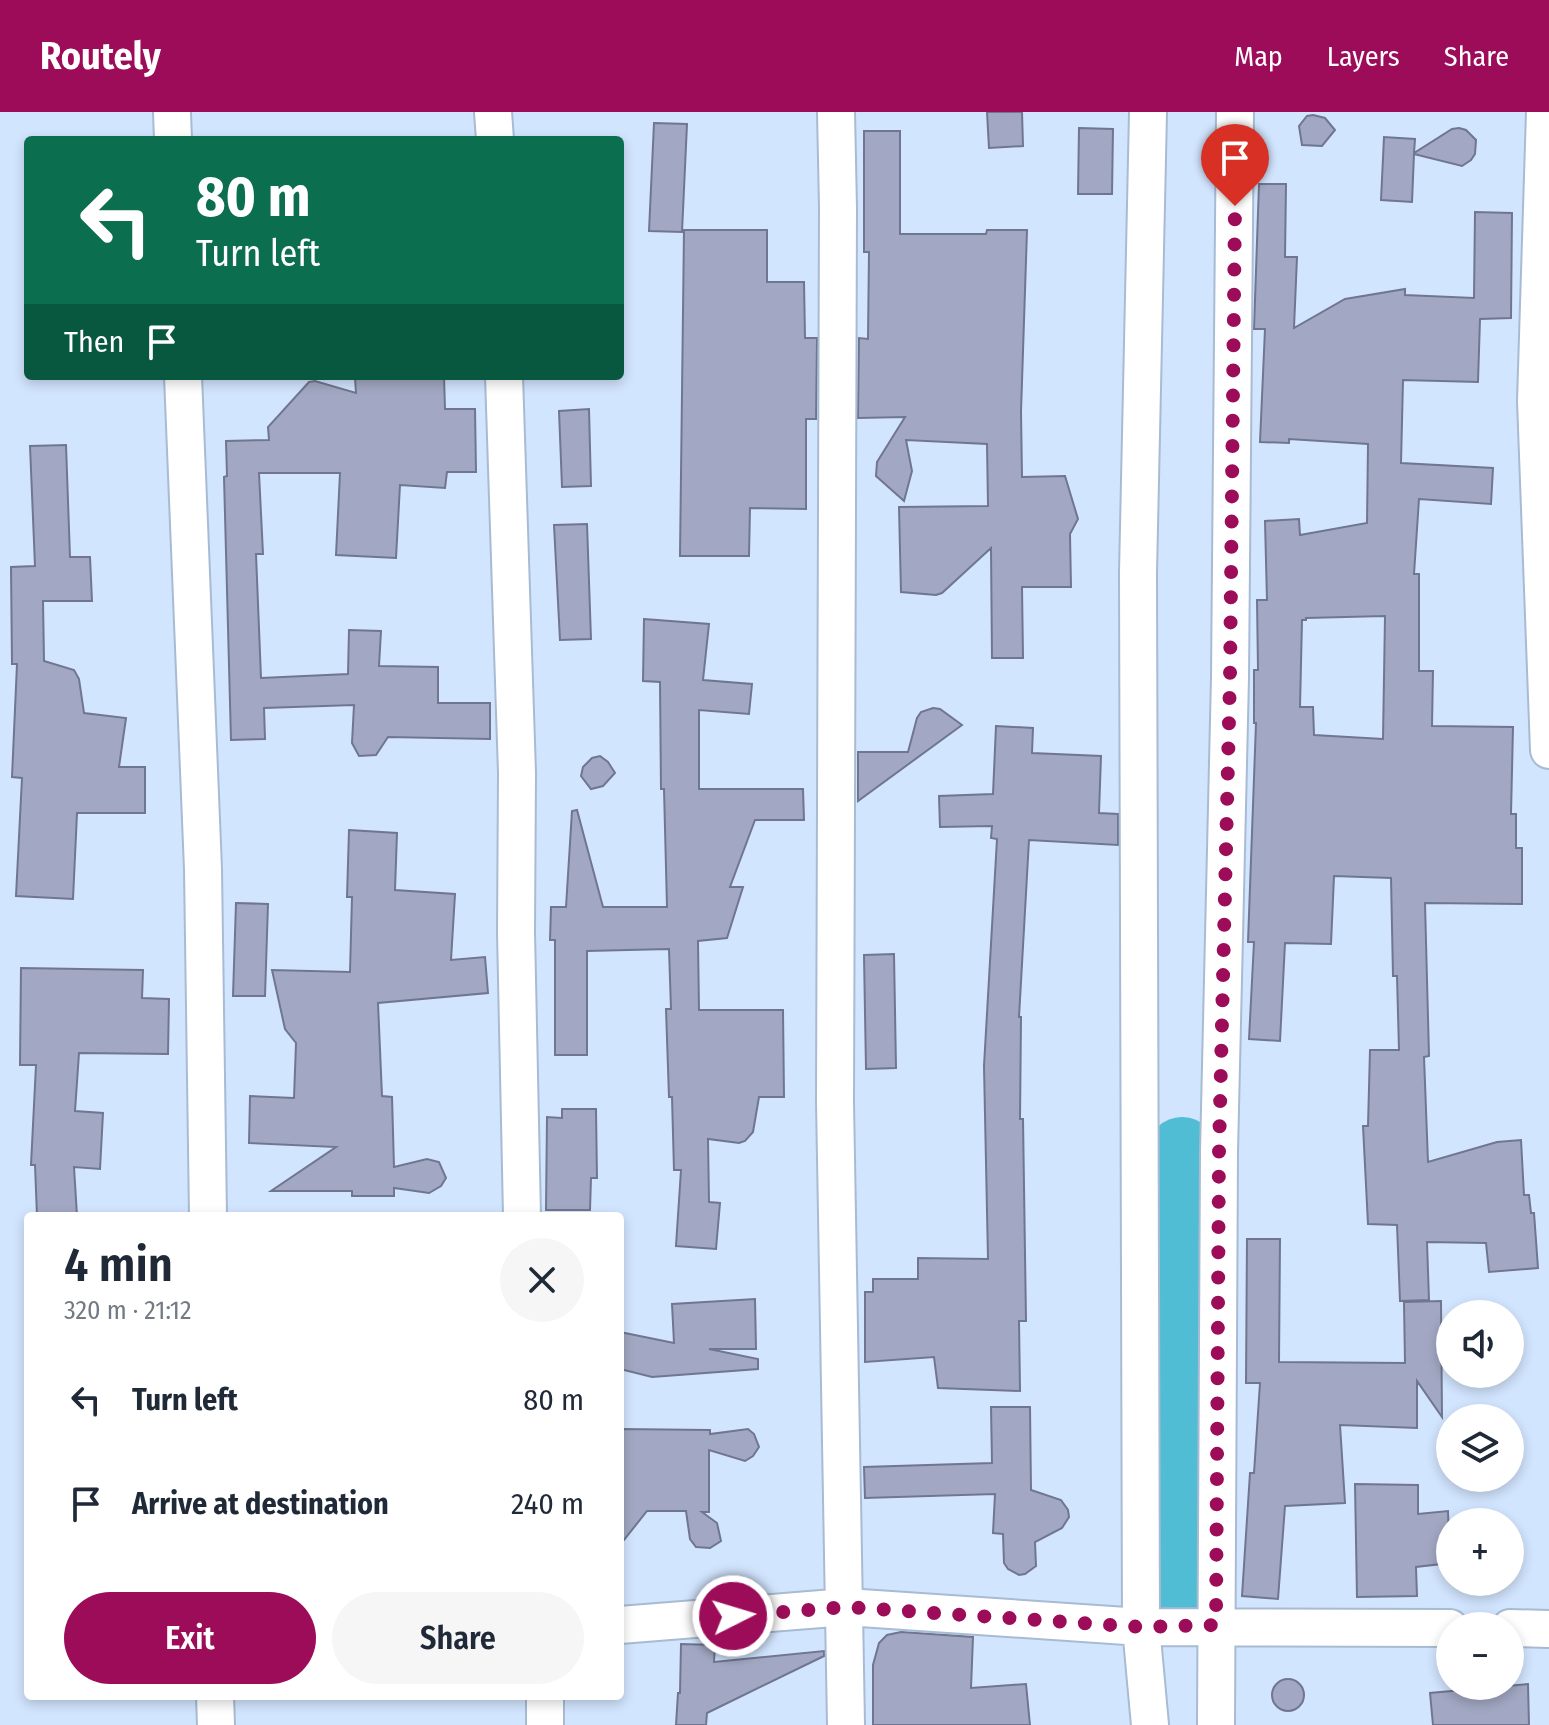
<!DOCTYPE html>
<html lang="en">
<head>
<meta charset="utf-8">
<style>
	:root { --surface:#fff; --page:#f6f6f7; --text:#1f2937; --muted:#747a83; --accent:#9d0c59 }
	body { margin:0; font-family:"Fira Sans Condensed",sans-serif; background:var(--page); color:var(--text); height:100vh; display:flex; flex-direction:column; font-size:30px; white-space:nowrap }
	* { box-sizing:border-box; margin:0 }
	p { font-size:26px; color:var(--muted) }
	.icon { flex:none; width:44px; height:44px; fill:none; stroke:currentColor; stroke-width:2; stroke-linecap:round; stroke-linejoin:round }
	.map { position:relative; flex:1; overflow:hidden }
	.side { position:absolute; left:24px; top:1100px; width:600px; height:488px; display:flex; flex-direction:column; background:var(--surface); border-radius:8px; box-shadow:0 4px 12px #0003 }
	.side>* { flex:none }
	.banner { position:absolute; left:24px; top:24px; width:600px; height:244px; border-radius:8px; box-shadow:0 4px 12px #0003; background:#0b6e4f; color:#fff; overflow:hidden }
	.tools { position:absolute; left:1436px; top:1188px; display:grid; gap:16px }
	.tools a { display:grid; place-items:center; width:88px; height:88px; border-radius:50%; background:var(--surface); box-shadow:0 4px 12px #0003; font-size:40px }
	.pin { position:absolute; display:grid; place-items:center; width:68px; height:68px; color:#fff; margin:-82px -34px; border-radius:50% 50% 50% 0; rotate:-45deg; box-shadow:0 0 8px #0007 }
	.pin .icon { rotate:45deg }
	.me { position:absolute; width:88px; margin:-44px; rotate:85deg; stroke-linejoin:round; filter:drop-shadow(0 0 6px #0008) }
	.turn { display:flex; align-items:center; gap:28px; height:168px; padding:0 40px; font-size:36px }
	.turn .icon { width:104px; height:104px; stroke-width:2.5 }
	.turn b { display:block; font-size:56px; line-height:68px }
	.then { display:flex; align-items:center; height:76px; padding:0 40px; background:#0003; gap:16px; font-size:30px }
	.round { display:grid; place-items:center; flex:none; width:84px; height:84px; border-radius:42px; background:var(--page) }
	.headline { display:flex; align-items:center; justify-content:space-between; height:136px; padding:0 40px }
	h1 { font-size:48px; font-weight:600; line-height:60px }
	.cta { display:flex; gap:16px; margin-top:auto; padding:16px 40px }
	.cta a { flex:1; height:92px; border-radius:48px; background:var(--accent); color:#fff; font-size:32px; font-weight:600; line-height:92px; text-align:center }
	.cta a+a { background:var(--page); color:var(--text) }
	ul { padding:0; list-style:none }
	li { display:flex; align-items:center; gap:24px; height:104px; padding:0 40px }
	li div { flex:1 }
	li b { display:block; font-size:30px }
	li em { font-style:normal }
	header { display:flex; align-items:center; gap:48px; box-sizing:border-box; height:112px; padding:0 40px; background:var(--accent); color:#fff }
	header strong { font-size:38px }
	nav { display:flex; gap:44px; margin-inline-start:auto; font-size:28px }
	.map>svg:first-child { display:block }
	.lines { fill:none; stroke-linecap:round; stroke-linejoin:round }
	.river { stroke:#50bdd4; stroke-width:70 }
	.building { fill:#a2a8c3; stroke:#70768f; stroke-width:2; fill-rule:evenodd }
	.street-casing { stroke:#a8bbd3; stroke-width:40 }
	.street { stroke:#fff; stroke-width:36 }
	.route { stroke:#9d0c59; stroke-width:14; stroke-dasharray:0 25.2 }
</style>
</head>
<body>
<header>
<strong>Routely</strong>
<nav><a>Map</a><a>Layers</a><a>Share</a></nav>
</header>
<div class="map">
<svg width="1549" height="1613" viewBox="0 0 1549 1613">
	<rect width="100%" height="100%" fill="#d2e5fe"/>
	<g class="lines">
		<path class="river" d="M1177,1481L1182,1040"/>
	</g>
	<path class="building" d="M987,0H1022L1023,34L989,36Z
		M1313,3L1325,6L1335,18L1322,34L1302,33L1299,14L1307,4Z
		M654,11L687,12L682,120L649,119Z
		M1079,16L1113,17L1112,82H1078Z
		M1459,16L1466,18L1476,28L1475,42L1471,48L1462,54L1414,42L1412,90L1381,88L1384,25L1415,27L1414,41L1452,17Z
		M864,19H900V122H986L987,118H1027L1021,300L1022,365L1065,364L1078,407L1070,422L1071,475H1022L1023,546H992L991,436L942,481L936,483L901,480L899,395L988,394L987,332L906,328L912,359L904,389L876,364L877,350L905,305L858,306L859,226L868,227L869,140H864Z
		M1259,72H1286L1285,145H1297L1294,216L1345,187L1405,177V183L1474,186L1475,100L1512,101L1511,206L1480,207L1478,270L1403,268L1401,351L1493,356L1491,392L1419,387L1414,462H1419V559H1433L1432,614L1513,615L1511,702H1516V736H1522V792L1425,791L1429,944L1424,945L1428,1050L1497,1030L1521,1028L1524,1083H1529L1531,1101H1534L1538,1156L1489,1160L1486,1131L1427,1130L1429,1188L1400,1189L1397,1113L1368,1112L1363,1014H1368L1370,938H1399L1397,864H1393L1391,766L1334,764L1331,832L1285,831L1280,929L1249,927L1254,830H1248L1256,611H1254V558H1258L1257,488H1267L1265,409L1299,407L1300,423L1367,411L1368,332L1289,327V331L1260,330L1265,217H1254ZM1385,504L1383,627L1314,623L1313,595H1300L1302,508H1306V506Z
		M684,118H767V170H804L805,226H817L816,307H806V397L750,396L749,444H680Z
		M444,264L445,297H475L476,360H447L445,376L400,373L396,446L336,443L340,361H259L263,442H256L261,566L348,562L349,518L381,519L379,554L438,555V591H490V627L388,625L376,643L359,644L352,631L354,593L264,596L265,627L231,628L224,365L227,364L226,329L269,328L268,315L309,270L315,269L356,281L355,266Z
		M589,297L591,374L562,375L559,299Z
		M66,333L70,445H90L92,489H43L44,549L74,558L79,567L84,601L126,606L119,655H145V701H77L73,787L16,784L22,666L12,665L17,552H12L11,455L35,454L30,334Z
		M587,412L591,527L560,528L554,413Z
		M644,507L709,512L703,568L752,572L749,602L699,598V677H803L804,708H755L730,775H743L727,826L698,829L699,898H783L784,985H759L753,1020L745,1029L739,1031L708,1027L709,1090L720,1091L716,1137L676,1134L681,1058H674L672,985H669L666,897H671L669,837L587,839V943H555V828H550L551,795H566L572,699L577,698L603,795H667L664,677H661L660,570L643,569Z
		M933,596L940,597L962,613L858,689V640H908L917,606L921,600Z
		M996,614L1033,616L1032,641L1101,644L1099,701L1118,702V733L1029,728L1019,905H1021L1020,1007H1023L1026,1209H1019L1020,1279L938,1276L934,1245L865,1250V1180H873V1167H918V1146L988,1147L984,954L997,727L991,726L992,714L940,715L939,684L993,682Z
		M600,644L608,650L615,661L603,674L591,677L581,664L583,655L592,646Z
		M349,718L397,721L395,778L455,782L451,848L485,845L488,881L378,891L382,984L392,985L394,1055L427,1047L439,1050L446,1066L441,1074L429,1081L394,1076V1084H352V1079H271L336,1035L249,1031L250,984L294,986L296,931L285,917L272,858L350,860L352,785H347Z
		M236,791L268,792L265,884H233Z
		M894,842L896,956L866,957L864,843Z
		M21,856L143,858L142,886L169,887L168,942L79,941L75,999L103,1001L100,1057L74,1055L77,1104H37L35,1053H31L36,953H20Z
		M562,997H596L597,1066H591L590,1098H546L547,1005L562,1006Z
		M1247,1127H1280L1279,1250L1405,1251L1404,1190L1441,1189L1442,1305L1417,1269V1316L1340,1313L1345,1391L1285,1394L1278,1487L1242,1484L1250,1361H1254L1260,1271H1246Z
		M755,1187L756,1237H709L758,1247V1257L652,1265L620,1257V1220L674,1231L672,1192Z
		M991,1295H1030L1031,1378L1061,1388L1068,1398L1069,1405L1062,1416L1035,1430L1036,1454L1025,1462L1019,1463L1008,1457L1004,1451L1003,1422L993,1421L995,1382L865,1386L864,1355L992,1351Z
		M620,1317L710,1318V1322L748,1317L754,1322L759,1335L753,1344L745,1349L709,1338V1400H702L717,1411L721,1429L710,1436L696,1435L690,1427L686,1399H647L620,1433Z
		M1355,1372L1418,1373V1402L1448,1399L1450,1451L1416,1455L1417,1484L1357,1485Z
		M901,1520L973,1525L971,1576L1026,1572L1030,1613H873V1553L879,1531L887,1523Z
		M681,1532L715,1533L714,1550L824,1539V1544L707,1601L706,1613H676L678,1581H680Z
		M1272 1583a16 16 0 1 1 32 0a16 16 0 1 1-32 0Z
		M1528,1572L1529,1613H1433L1430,1581Z"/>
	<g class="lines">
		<defs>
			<path id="street" d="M172,0L173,28
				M493,0L495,28
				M836,0L838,96L835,990L846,1613
				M1148,0L1138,461L1141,1515L1150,1613
				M1545,0L1536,289L1549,638
				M183,264L203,757L208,1104
				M504,264L517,661L516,820L522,1104
				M620,1513L846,1495L1141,1515L1450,1516
				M1510,1516L1549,1517
				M215,1584L216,1613
				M545,1584V1613
				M1216,1613L1219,1040L1230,565L1235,0"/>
		</defs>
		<use href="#street" class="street-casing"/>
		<use href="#street" class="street"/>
	</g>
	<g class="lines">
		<path class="route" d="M733,1504L846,1495L1141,1515L1216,1513L1219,1040L1230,565L1235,94"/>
	</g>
</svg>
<div class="tools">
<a><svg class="icon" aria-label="sound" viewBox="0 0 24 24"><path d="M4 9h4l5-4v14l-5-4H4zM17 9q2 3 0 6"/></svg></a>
<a><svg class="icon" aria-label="layers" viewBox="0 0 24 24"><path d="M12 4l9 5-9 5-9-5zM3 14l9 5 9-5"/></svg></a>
<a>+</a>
<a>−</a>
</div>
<div class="pin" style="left:1235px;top:94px;background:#d93025"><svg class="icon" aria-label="arrive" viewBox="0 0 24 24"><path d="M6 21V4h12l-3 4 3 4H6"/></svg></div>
<svg class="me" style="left:733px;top:1504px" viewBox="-20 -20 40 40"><circle r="17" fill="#9d0c59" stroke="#fff" stroke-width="3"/><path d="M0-11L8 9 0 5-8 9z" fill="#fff"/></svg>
<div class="banner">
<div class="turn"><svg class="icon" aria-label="left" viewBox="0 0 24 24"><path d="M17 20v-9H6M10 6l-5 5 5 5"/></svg><div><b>80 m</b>Turn left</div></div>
<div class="then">Then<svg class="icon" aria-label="arrive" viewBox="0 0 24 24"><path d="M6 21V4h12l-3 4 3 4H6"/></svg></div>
</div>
<section class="side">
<div class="headline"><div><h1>4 min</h1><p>320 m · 21:12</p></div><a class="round"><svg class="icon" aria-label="close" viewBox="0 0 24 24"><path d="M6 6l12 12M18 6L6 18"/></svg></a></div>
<ul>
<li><svg class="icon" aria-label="left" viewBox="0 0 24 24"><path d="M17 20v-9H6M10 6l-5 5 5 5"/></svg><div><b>Turn left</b></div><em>80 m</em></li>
<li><svg class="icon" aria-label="arrive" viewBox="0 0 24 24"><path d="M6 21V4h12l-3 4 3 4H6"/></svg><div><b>Arrive at destination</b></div><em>240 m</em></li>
</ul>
<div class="cta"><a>Exit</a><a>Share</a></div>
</section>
</div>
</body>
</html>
